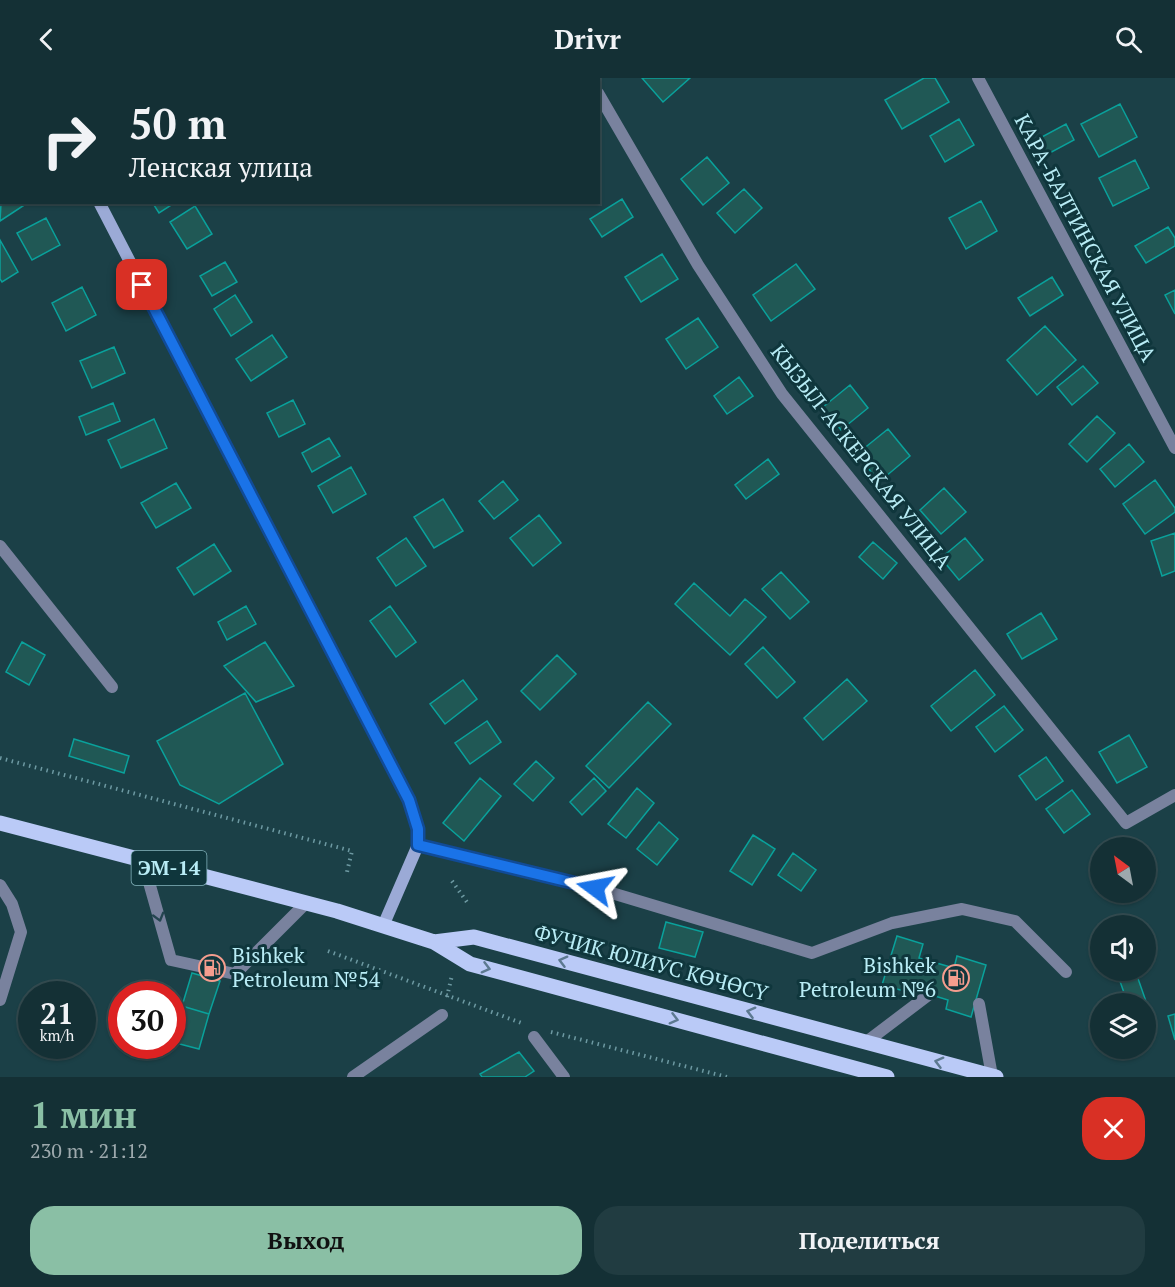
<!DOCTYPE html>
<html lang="ru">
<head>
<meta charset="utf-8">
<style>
	:root { --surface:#143035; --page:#213c41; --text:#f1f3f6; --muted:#9da9ad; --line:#334b50; --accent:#8abfa5 }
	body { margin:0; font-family:"PT Serif",serif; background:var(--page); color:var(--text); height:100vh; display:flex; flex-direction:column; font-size:22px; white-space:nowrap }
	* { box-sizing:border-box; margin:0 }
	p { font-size:20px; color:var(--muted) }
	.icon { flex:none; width:33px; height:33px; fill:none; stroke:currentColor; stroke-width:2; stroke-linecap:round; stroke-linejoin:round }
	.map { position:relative; height:999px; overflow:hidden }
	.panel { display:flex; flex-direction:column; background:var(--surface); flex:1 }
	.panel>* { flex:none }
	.guide { position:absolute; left:0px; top:0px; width:600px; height:126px; box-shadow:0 2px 4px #0004,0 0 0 2px var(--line); background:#143035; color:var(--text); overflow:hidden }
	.needle { width:39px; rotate:328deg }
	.buttons { position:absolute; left:1090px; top:759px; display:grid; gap:12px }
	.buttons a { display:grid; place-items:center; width:66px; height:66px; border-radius:50%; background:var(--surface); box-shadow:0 2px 4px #0004,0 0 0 2px var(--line); font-size:30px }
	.speed { position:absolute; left:18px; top:903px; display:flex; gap:12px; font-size:30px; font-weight:700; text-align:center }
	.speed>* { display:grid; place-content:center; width:78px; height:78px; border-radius:50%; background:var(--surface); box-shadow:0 2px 4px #0004,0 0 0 2px var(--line); line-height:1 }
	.speed small { font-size:15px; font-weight:400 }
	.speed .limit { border:9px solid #d22; background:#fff; color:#111 }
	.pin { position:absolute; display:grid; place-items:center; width:51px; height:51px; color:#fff; margin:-26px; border-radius:12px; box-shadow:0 3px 9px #0006 }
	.me { position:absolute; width:66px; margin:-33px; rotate:283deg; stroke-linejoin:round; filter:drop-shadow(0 0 4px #0008) }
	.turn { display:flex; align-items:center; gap:21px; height:126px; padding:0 30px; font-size:27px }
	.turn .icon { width:78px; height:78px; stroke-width:2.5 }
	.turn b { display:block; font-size:42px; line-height:51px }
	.round { display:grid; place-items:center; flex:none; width:63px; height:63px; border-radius:24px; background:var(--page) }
	.overview { display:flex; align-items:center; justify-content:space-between; height:102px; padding:0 30px }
	h1 { font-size:36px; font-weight:700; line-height:45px; color:var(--accent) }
	.button { display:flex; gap:12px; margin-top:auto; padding:12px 30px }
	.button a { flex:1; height:69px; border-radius:24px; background:var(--accent); color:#111; font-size:24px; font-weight:700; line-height:69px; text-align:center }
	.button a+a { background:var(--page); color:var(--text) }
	header { display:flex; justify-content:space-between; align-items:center; height:78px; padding:0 30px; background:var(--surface); font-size:27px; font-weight:700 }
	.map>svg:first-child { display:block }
	.building { fill:#205855; stroke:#0aa19b; stroke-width:1.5 }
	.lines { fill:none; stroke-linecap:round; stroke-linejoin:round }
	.path { stroke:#6d99a2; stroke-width:4; stroke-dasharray:1.5 4.5; stroke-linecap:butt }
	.service { stroke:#79829e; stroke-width:12 }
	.minor { stroke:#79829e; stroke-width:12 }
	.secondary { stroke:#9baad6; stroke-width:12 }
	.primary { stroke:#bacaf7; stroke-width:15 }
	.oneway { stroke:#244550 }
	.oneway2 { stroke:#5c7990 }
	.route-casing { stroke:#114b97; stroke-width:15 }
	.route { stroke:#1a73e8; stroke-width:10 }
	.labels { text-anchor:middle; stroke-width:6; stroke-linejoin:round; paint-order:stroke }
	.shield { fill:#0f363c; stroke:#85b5be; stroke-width:1.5 }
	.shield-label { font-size:20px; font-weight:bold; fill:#b8ecf5 }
	.street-label { font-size:21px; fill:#b8ecf5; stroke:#0f363c }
	.poi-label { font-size:21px; fill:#b8ecf5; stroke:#0f363c; text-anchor:start }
</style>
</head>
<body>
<header><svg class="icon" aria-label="back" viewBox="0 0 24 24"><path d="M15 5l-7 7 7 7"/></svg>Drivr<svg class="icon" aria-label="search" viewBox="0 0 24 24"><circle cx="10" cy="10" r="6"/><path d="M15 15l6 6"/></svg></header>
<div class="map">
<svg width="1175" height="999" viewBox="0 0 1175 999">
	<rect width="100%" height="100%" fill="#1b4047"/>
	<path class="building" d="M642,0H690L663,24Z
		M924,0H935L949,24L902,51L885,22Z
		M1120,26L1137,59L1099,79L1081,46Z
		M959,41L974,67L945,84L930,58Z
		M1066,46L1074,62L1046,77L1038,61Z
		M707,79L729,105L703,127L681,101Z
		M1135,82L1149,110L1113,128L1099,100Z
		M2,108V124H29L0,143Z
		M744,111L762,130L735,155L717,135Z
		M622,121L633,139L602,159L590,141Z
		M981,123L997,153L966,171L949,140Z
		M152,124H176L159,135Z
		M195,128L212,156L187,171L170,144Z
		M46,140L60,167L32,182L17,155Z
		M1168,149L1175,160V168L1146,185L1135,168Z
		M0,162L18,194L2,204L0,201Z
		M662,176L678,201L641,224L625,199Z
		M225,184L237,204L212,218L200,198Z
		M796,186L815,211L771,243L753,217Z
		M1052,199L1063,217L1030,238L1018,220Z
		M82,209L96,237L66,253L52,225Z
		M1175,212V236L1165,217Z
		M235,217L252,244L231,258L214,231Z
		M698,240L718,269L686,291L666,261Z
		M1045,248L1076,282L1037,317L1007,282Z
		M272,257L287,279L251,303L236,281Z
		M114,269L125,295L92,310L80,283Z
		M1083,288L1098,305L1072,327L1057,309Z
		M739,299L753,318L727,336L714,318Z
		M850,307L868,330L841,352L823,329Z
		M293,322L305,346L279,359L267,335Z
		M113,325L120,343L86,357L79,339Z
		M1097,338L1115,355L1087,384L1069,366Z
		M154,341L167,370L121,390L108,362Z
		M888,351L910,378L879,404L857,376Z
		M329,360L340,378L312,394L302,375Z
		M1129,366L1144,384L1115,409L1100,391Z
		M768,381L779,396L746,421L735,407Z
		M351,389L366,416L333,435L318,408Z
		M1155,402L1175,430V434L1145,456L1123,426Z
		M503,403L518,422L494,441L479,423Z
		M176,405L191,430L156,450L141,425Z
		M944,410L966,434L941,456L920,432Z
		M443,421L463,453L434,470L414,439Z
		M539,437L561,465L533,488L510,460Z
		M1175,455V493L1162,498L1151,463Z
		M406,460L426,488L396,508L377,480Z
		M965,460L983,482L959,502L941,480Z
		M873,464L897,485L883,501L859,479Z
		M214,466L231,493L194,517L177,490Z
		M781,494L809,524L790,541L762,511Z
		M694,505L730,538L745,521L766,539L730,577L675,526Z
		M246,528L256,546L227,562L218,544Z
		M390,528L416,564L396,579L370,543Z
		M1041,535L1057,561L1022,581L1007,556Z
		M22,564L45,577L29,607L6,594Z
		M265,564L294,608L256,624L224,588Z
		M763,569L795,604L777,620L745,586Z
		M557,577L576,596L540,632L521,613Z
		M975,592L995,617L951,653L931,628Z
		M847,601L867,623L823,662L804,640Z
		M463,602L477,621L445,646L430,626Z
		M245,615L283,686L219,726L180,707L157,663Z
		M648,624L671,646L609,710L586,688Z
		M1004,628L1023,652L995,674L976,649Z
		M487,643L501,664L470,686L455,665Z
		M1129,657L1147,689L1117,705L1099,674Z
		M74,661L129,678L124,695L69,678Z
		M1046,679L1063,703L1036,722L1019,698Z
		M536,683L554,700L533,723L514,706Z
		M480,700L501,718L464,763L443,745Z
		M594,700L606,713L582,737L570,724Z
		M637,710L654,725L626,760L608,746Z
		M1072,712L1090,736L1064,755L1046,731Z
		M659,744L678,761L657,787L637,771Z
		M753,757L775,771L752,807L730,793Z
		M793,775L816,792L801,813L778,797Z
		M666,844L703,854L695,879L659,870Z
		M897,858L923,866L919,880L954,890L957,878L986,887L971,939L946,931L948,922L909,910L908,914L882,907Z
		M1116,892H1135L1148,929L1146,930V926H1128Z
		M192,895L220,903L209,936L182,928Z
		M182,928L209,936L199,971L172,964Z
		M1175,936V962L1168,938Z
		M519,974L534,993L525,999H482L480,996Z"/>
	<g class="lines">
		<path class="path" d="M0,680L352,773L347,794
			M452,803L469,827
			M328,873L524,946
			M447,919L452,897
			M551,954L727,999"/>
		<path class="service" d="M143,783L171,882L235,896L306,825
			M979,926L992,998
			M865,965L931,915"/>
		<path class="minor" d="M590,0L591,2
			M978,0L1175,370
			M598,15L698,187L782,316L1126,745L1175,717
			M0,468L112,609
			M418,767L595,810L812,875L892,845L962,831L1015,843L1066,894
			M0,807L12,826L21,854L0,922
			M534,959L564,999
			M353,999L442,937"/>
		<path class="secondary" d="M35,0L36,2
			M99,124L409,722L418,751V767L383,848"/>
		<path class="primary" d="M0,745L337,833L434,864L470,886L887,999
			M434,864L474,859L996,999"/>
	</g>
	<defs><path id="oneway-chevron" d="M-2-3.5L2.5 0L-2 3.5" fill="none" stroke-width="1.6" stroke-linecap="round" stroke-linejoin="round" transform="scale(1.5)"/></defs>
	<use class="oneway" href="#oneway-chevron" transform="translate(159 839) rotate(74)"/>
	<g class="oneway2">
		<use href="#oneway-chevron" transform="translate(563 883) rotate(-165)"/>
		<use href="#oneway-chevron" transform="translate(486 890) rotate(15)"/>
		<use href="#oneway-chevron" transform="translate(751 934) rotate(-165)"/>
		<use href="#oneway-chevron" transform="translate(674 941) rotate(15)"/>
		<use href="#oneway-chevron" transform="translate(939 984) rotate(-165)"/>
	</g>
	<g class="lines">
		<defs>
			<path id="route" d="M142,207L409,722L418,751V767L595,810"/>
		</defs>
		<use href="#route" class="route-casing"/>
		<use href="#route" class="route"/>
	</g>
	<defs>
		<symbol id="fuel-ring" viewBox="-11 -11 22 22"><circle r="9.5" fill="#0f363c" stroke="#f59d8e" stroke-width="1.5"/><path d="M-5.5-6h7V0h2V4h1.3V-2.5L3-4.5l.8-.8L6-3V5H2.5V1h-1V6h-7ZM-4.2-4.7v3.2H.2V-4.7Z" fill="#f59d8e"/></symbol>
	</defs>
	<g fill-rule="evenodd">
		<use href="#fuel-ring" x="197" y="875" width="30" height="30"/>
		<use href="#fuel-ring" x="941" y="885" width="30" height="30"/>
	</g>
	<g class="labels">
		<rect class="shield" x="131.5" y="773" width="75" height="34" rx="4.5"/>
		<g class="shield-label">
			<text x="169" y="797">ЭМ-14</text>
		</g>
		<g class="street-label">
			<text transform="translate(1085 160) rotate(62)" y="7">КАРА-БАЛТИНСКАЯ УЛИЦА</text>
			<text transform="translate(861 379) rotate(52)" y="7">КЫЗЫЛ-АСКЕРСКАЯ УЛИЦА</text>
			<text transform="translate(651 885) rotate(15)" y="7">ФУЧИК ЮЛИУС КӨЧӨСҮ</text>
		</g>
		<g class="poi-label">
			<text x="232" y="885">Bishkek<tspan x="232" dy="24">Petroleum №54</tspan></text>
			<text x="936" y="895" text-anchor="end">Bishkek<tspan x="936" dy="24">Petroleum №6</tspan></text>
		</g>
	</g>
</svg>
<div class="buttons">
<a><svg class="needle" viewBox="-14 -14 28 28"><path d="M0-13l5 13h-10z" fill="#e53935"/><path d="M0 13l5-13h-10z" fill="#9da9ad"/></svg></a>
<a><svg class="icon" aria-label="sound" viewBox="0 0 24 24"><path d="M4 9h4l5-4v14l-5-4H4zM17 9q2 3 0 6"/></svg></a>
<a><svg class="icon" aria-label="layers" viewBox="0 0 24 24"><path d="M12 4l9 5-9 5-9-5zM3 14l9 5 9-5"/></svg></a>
</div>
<div class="speed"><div>21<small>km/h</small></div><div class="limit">30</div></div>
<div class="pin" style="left:142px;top:207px;background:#d93025"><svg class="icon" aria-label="arrive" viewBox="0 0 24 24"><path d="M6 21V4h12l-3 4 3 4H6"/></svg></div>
<svg class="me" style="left:595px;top:810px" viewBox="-20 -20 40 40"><path d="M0-17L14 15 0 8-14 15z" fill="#1a73e8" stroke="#fff" stroke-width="4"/></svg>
<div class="guide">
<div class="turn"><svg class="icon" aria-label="right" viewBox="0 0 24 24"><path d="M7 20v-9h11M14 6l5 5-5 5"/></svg><div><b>50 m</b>Ленская улица</div></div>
</div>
</div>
<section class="panel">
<div class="overview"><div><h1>1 мин</h1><p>230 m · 21:12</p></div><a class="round" style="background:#d93025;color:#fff"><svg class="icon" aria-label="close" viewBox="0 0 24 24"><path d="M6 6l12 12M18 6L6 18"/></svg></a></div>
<div class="button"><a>Выход</a><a>Поделиться</a></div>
</section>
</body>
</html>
